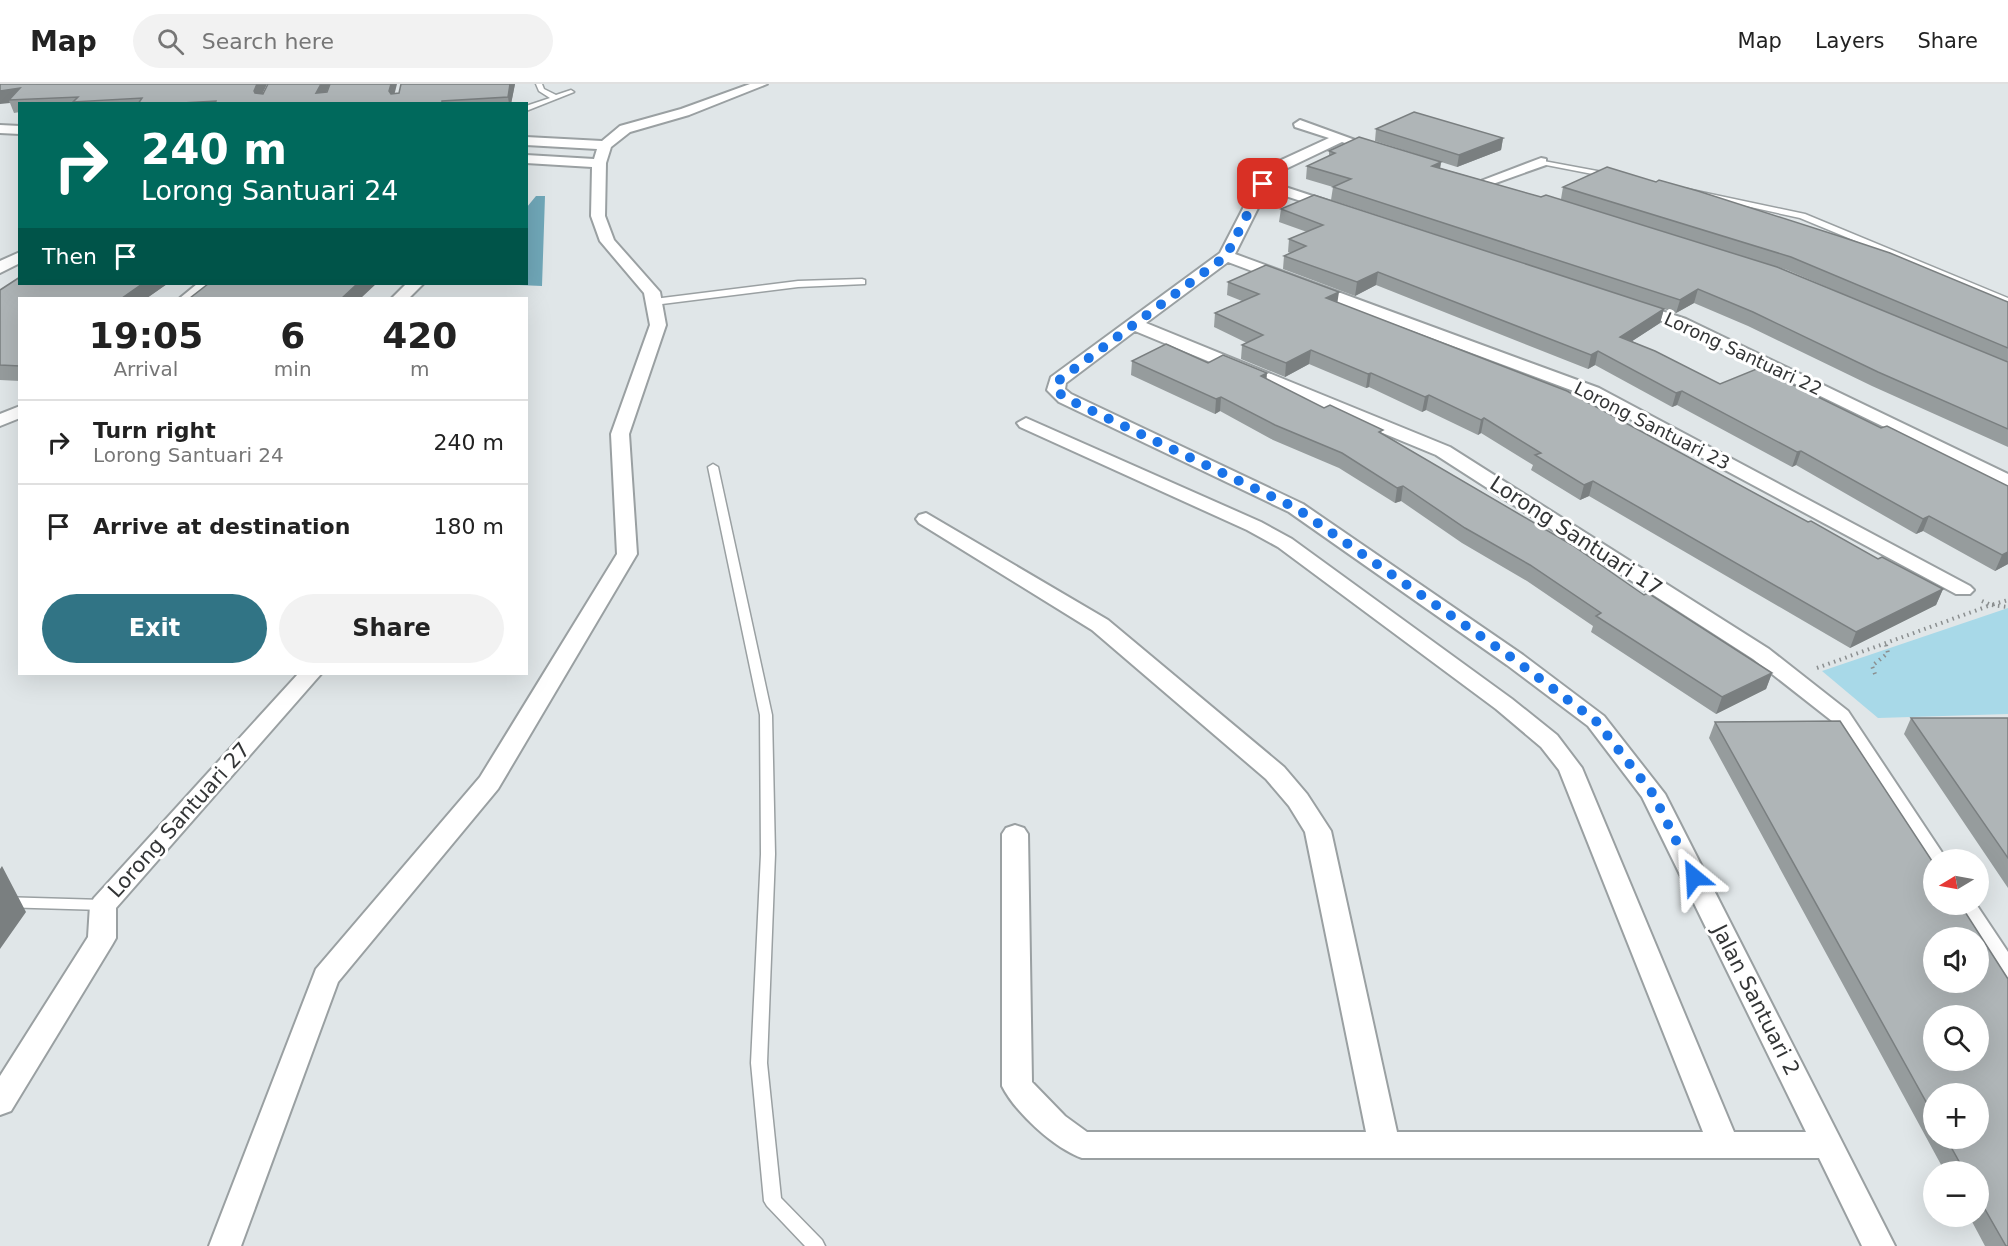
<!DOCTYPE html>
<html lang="en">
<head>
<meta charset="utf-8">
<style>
	:root { --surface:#fff; --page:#f2f2f2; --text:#222; --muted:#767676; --line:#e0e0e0; --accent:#317485 }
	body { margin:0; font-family:"DejaVu Sans",sans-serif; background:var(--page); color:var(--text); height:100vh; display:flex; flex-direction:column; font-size:22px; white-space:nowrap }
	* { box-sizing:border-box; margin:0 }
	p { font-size:20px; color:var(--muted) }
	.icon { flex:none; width:33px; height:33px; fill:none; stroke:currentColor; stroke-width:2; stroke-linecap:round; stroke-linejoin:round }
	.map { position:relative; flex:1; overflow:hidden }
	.drawer { position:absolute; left:18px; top:213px; width:510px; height:378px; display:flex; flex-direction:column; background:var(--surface); border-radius:0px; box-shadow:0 6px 24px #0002 }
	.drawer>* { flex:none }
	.top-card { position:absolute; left:18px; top:18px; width:510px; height:183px; border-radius:0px; box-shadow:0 6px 24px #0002; background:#00695c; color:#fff; overflow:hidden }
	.needle { width:39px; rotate:260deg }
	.controls { position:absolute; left:1923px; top:765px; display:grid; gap:12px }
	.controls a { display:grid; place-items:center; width:66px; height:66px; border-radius:50%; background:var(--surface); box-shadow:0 6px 24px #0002; font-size:30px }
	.pin { position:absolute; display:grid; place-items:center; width:51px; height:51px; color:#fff; margin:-26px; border-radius:12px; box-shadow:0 3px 9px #0006 }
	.me { position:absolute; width:66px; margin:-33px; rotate:333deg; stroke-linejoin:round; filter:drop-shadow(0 0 4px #0008) }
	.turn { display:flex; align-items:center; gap:21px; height:126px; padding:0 24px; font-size:27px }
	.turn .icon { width:78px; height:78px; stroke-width:2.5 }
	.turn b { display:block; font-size:42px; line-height:51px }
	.then { display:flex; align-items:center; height:57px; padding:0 24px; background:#0003; gap:12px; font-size:22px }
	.eta { display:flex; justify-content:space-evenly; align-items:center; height:102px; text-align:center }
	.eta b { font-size:36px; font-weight:700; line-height:42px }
	.cta { display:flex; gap:12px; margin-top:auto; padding:12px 24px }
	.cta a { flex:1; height:69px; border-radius:36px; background:var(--accent); color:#fff; font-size:24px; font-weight:700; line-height:69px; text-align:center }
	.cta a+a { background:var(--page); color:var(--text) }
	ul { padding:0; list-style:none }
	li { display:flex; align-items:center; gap:18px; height:84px; padding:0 24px; border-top:2px solid var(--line) }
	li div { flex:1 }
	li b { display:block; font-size:22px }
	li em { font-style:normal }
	header { display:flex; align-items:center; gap:36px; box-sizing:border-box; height:84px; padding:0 30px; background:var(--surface); border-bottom:2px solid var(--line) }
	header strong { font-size:28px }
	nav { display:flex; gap:33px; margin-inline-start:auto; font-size:21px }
	.search { width:420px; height:54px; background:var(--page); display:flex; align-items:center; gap:15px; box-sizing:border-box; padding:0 21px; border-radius:33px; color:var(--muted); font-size:22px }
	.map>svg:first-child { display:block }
	.green { fill:#a8d9e8 }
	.water { fill:#70a7b8 }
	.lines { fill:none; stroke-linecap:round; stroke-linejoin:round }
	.lane-casing { stroke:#9aa0a2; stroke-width:3 }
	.street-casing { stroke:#9aa0a2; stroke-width:4 }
	.path { stroke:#8b8f90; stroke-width:4; stroke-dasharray:1.5 4.5; stroke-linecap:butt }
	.lane { fill:#fff; fill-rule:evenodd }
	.street { fill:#fff; fill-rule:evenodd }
	.wall { fill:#969c9d; fill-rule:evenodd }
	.shaded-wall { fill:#7a7f80 }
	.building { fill:#afb5b7; stroke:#7a7f80; stroke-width:1.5; fill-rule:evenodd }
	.route { stroke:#1a73e8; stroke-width:10; stroke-dasharray:0 18 }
	.labels { text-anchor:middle; stroke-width:6; stroke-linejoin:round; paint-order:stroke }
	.far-street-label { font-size:18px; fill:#333536; stroke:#fff }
	.street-label { font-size:21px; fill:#333536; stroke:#fff }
</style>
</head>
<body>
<header>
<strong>Map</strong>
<div class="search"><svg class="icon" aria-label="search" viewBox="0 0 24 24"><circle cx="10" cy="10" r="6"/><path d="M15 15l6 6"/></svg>Search here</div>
<nav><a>Map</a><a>Layers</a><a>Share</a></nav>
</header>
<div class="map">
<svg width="2008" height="1162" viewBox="0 0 2008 1162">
	<rect width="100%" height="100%" fill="#e0e6e8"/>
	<path class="green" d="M2008,524V630L1878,634L1822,587Z"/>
	<path class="water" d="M536,112H545L542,202L495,200H526L527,123Z"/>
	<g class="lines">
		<defs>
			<path id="lane" d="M536,0H542L544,5L556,11L571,6L574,8L526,27V22L550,14L539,7Z
				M1538,76L1608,89L1612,91L1608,93L1541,80L1537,78Z
				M1687,105L1805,130L2008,214V220L1800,134L1687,109Z
				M862,195L865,196V200L798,203L654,221L650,218L654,215L798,197Z
				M713,380L718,383L772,631L775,770L767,979L781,1114L822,1156L825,1162H805L767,1122L764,1117L751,979L761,770L760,631L708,383Z
				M0,813L103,816L108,817L110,821L108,825L103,826L0,823Z"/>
			<path id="street" d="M750,0H767L689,31L630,48L611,63L606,79L605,132L614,156L660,208L666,241L629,350L637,470L498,705L338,898L241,1162H209L316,885L480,693L617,470L611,350L650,241L644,209L600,157L591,132L592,83L526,79V71L594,75L597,65L526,61V53L602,57L620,42L681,25Z
				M1300,36L1355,56L1348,60L1342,58L1275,90L1270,98L1340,121L1342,124L1335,128L1267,106L1235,170L1599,304L1970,502L1974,506L1970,510H1956L1587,312L1228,178L1146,239L1450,363L1769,565L1848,627L1947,776H1934V785L1925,783L1832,637L1753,575L1436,371L1135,247L1066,299L1065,305L1071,310L1303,420L1523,571L1604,632L1665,710L1895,1162H1862L1819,1074H1082C1054,1064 1015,1028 1002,1002V750L1006,744L1015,741L1024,744L1028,750L1032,998L1065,1032L1087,1048H1366L1305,748L1289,722L1266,695L1092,546L919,439L916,435L919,431L926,429L1108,536L1284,683L1307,710L1331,747L1397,1048H1703L1559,686L1541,663L1496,625L1278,463L1247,446L1020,343L1017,339L1026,334L1261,438L1292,455L1512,615L1557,651L1582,684L1734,1048H1806L1642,713L1588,642L1507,581L1289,428L1059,318L1047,306L1051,293L1220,169L1264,84L1329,54L1295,43L1294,40Z
				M0,41L20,42V50L0,49Z
				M1541,74L1546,75V81L1490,101H1480L1478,98Z
				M20,168V179L0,189V177Z
				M197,200H214L197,214H180Z
				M406,200H423L409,214H392Z
				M1634,218L1686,235L2008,390V403L1674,241L1628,226L1626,223Z
				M20,322V334L0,342V330Z
				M298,590H321L116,824V854L112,861L11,1027L0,1031V992L88,853L90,821L94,814Z
				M1949,820H1976L2008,868V902C1990,896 1978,872 1978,854H1969Z"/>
		</defs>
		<use href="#lane" class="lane-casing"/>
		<use href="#street" class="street-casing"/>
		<path class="path" d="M1982,517L1991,521L2008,516
			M1817,584L1991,521L2008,523
			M1875,590L1872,582L1888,569L1886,561"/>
		<use href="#lane" class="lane"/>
		<use href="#street" class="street"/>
	</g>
	<path class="wall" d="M0,0H267L262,10H263L268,0H330L326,9H399L401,0H515L511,20H20V28L14,29L10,19Z
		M1376,45L1503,54L1501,66L1457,83L1375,57Z
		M1329,67L1441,78L1440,84L1541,113L1561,115L1563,103L2008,218V363L1872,302L1748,242L1694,219L1676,229L1664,225L1660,239L1632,257L1720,300L1881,344L2008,402V480L1995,487L1923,447L1916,450L1796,381L1792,383L1677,321L1672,323L1595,281L1588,285L1376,201L1355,212L1283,185L1284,172L1290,169L1288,168L1289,155L1307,148L1279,138L1281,125L1580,198L1331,116L1333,103L1306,95L1307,82L1329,72ZM1778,183L1787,186L1841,209Z
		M1228,198L1337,218L1808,438L1878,475L1943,505L1936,521L1850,564L1589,412L1580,416L1531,386L1533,381L1481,349L1478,351L1426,326L1422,328L1369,303L1366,304L1309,280L1285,293L1241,275L1242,261L1247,259L1214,243L1215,229L1242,217L1227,211Z
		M20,200H167L147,214H20V297L0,296V206Z
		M1132,277L1208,279L1266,295L1324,324L1382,350L1772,589L1766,605L1716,630L1591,548L1593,542L1527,497L1462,459L1401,417L1395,419L1339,384L1273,356L1220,327L1215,330L1131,291Z
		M1911,634H2008V804L1904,650Z
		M1840,637L1934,780V820H1960L2008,895V1162H1985L1969,1132H1978V1088H1945L1709,654L1715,638ZM1934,854H1978V898H1934ZM1934,932H1978V976H1934ZM1934,1010H1978V1054H1934Z"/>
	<path class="shaded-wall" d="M257,0H267L258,19L254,7Z
		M321,0H330L321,20L316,9Z
		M391,0H397L392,20L389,7Z
		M510,0H515L511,20H509L508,13Z
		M20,4L9,16L10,19L0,20V7Z
		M1503,54L1501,66L1457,83L1459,71Z
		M1441,78L1439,91L1432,82Z
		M1378,188L1376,201L1355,212L1357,198Z
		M142,200H167L147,214H122Z
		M357,200H376L361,214H342Z
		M1698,205L1694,219L1676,229L1680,216Z
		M1339,208L1337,221L1326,214Z
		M1664,225L1660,239L1617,267L1620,253Z
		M1311,266L1309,280L1285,293L1286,279Z
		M1598,267L1595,281L1588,285L1591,271Z
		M1267,289L1266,303L1261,292Z
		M1371,289L1369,303L1366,304L1368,290Z
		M1682,307L1677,321L1672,323L1676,309Z
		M1429,311L1426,326L1422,328L1425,313Z
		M1221,313L1220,327L1215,330L1216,315Z
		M1484,334L1481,349L1478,351L1481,336Z
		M1801,367L1796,381L1792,383L1797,368Z
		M1593,397L1589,412L1580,416L1584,401Z
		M1403,402L1401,417L1395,419L1397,404Z
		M1929,432L1923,447L1916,450L1923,435Z
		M2008,468V480L1995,487L2002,471Z
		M1943,505L1936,521L1850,564L1856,548Z
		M1772,589L1766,605L1716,630L1722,613Z
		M2,782L26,828L0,865V785Z"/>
	<path class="building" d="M0,0H257L254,7L255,9L263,10L268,0H321L316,9L327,8L330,0H391L389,7L391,10L399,9L401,0H510L508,13L442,17V20H215L216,17L164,20H138L142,14L73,18L78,13L9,16L20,4L0,7Z
		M1414,28L1503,54L1459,71L1376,45Z
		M1359,53L1441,78L1432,82L1541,113L1546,111L1777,183L2008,278V345L1878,288L1753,228L1698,205L1680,216L1333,103L1351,95L1307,82L1335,69L1329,67Z
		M1607,83L1656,98L1659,96L1698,107L1842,153L1890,169L2008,218V264L1791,173L1563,103Z
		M1314,111L1664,225L1620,253L1655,267L1720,300L1759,284L1881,344L1887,342L2008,402V468L2002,471L1929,432L1923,435L1801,367L1797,368L1682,307L1676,309L1598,267L1591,271L1378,188L1357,198L1284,172L1306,162L1289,155L1323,141L1281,125Z
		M1266,181L1339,208L1326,214L1567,307L1808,438L1811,437L1878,475L1882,473L1943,505L1856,548L1593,397L1584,401L1535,371L1541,369L1484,334L1481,336L1429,311L1425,313L1371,289L1368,290L1311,266L1286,279L1242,261L1263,251L1215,229L1259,210L1228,198Z
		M20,193V200H142L122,214H20V282L0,281V206Z
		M208,200H357L342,214H190Z
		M1166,260L1208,279L1223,271L1267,289L1261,292L1324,324L1330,321L1383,346L1379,348L1572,461L1644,511L1648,509L1772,589L1722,613L1596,532L1601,529L1530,481L1465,444L1403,402L1397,404L1342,369L1275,341L1221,313L1216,315L1132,277Z
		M1911,634H2008V774Z
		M1840,637L1934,780V820H1960L2008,895V1162H2006L1978,1113V1088H1965L1946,1054H1978V1010H1934V1032L1715,638ZM1934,854H1978V898H1934ZM1934,932H1978V976H1934Z"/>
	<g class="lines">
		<path class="route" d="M1263,100L1226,172L1058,297L1056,306L1065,314L1296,424L1515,576L1596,637L1653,710L1694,793"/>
	</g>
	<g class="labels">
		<g class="far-street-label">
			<text transform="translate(1743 270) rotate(25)" y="6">Lorong Santuari 22</text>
			<text transform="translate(1652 342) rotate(27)" y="6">Lorong Santuari 23</text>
		</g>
		<g class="street-label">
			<text transform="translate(1576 452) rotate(33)" y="7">Lorong Santuari 17</text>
			<text transform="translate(179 736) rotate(-48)" y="7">Lorong Santuari 27</text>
			<text transform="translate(1756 916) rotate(63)" y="7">Jalan Santuari 2</text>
		</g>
	</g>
</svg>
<div class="controls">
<a><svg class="needle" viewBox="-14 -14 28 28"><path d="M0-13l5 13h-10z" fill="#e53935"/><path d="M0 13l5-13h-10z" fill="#767676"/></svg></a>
<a><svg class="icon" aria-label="sound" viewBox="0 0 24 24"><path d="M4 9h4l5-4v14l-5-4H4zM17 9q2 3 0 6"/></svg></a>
<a><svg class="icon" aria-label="search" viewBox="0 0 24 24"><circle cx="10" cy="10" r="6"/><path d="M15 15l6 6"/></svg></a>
<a>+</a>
<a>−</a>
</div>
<div class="pin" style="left:1263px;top:100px;background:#d93025"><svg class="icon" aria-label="arrive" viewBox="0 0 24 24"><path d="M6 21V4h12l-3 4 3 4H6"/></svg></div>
<svg class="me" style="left:1694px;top:793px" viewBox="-20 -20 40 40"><path d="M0-17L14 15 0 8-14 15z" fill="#1a73e8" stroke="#fff" stroke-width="4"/></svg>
<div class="top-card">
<div class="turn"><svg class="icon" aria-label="right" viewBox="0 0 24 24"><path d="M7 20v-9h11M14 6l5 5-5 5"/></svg><div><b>240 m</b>Lorong Santuari 24</div></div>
<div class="then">Then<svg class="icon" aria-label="arrive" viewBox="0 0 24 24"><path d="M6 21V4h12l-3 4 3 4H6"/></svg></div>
</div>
<section class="drawer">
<div class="eta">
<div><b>19:05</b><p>Arrival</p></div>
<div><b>6</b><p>min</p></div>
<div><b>420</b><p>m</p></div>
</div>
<ul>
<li><svg class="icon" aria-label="right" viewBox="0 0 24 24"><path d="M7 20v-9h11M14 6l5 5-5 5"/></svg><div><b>Turn right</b><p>Lorong Santuari 24</p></div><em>240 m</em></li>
<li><svg class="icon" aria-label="arrive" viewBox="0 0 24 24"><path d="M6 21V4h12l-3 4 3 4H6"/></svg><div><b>Arrive at destination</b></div><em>180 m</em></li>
</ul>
<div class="cta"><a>Exit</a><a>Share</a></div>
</section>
</div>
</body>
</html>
